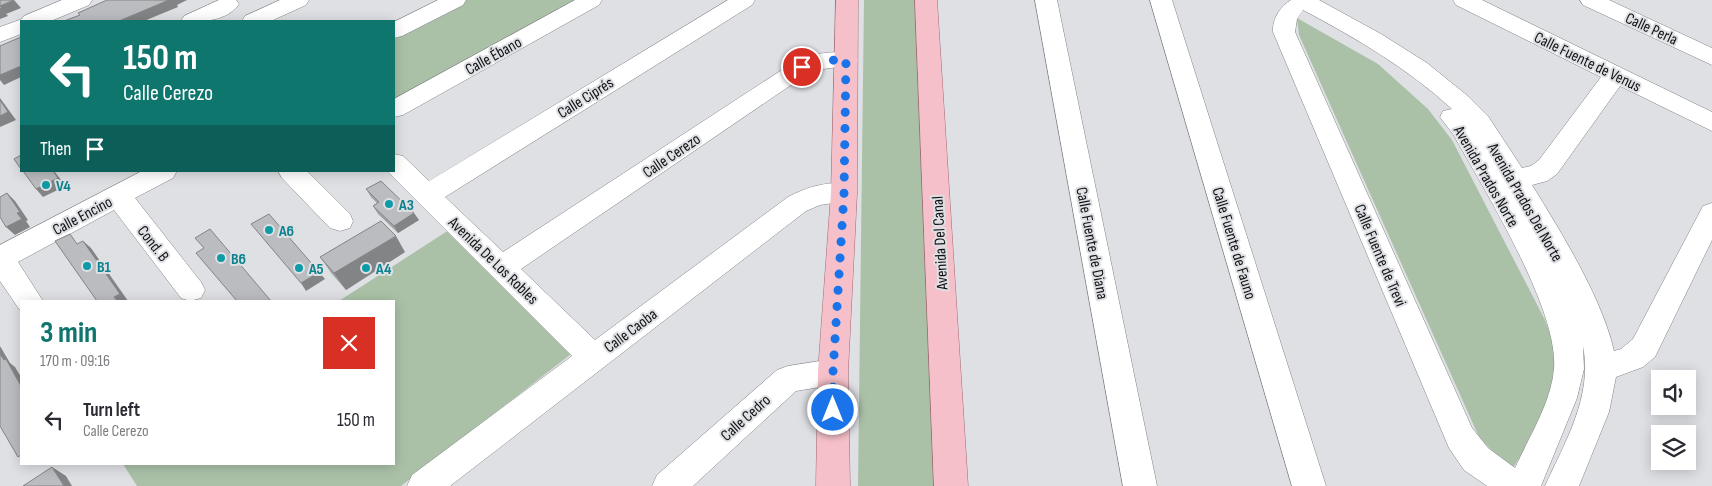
<!DOCTYPE html>
<html lang="en">
<head>
<meta charset="utf-8">
<style>
	:root { --surface:#fff; --page:#f7f7f7; --text:#2b2b33; --muted:#7c7c81; --accent:#0f766e }
	body { margin:0; font-family:"Sofia Sans Condensed",sans-serif; background:var(--page); color:var(--text); height:100vh; display:flex; flex-direction:column; font-size:19px; white-space:nowrap }
	* { box-sizing:border-box; margin:0 }
	p { font-size:16px; color:var(--muted) }
	.icon { flex:none; width:28px; height:28px; fill:none; stroke:currentColor; stroke-width:2; stroke-linecap:round; stroke-linejoin:round }
	.map { position:relative; flex:1; overflow:hidden }
	.side { position:absolute; left:20px; top:300px; width:375px; height:165px; display:flex; flex-direction:column; background:var(--surface); border-radius:0px; box-shadow:0 2px 12px #0003 }
	.side>* { flex:none }
	.top-card { position:absolute; left:20px; top:20px; width:375px; height:152px; border-radius:0px; box-shadow:0 2px 12px #0003; background:#0f766e; color:#fff; overflow:hidden }
	.tools { position:absolute; left:1651px; top:370px; display:grid; gap:10px }
	.tools a { display:grid; place-items:center; width:45px; height:45px; border-radius:0px; background:var(--surface); box-shadow:0 2px 12px #0003; font-size:25px }
	.pin { position:absolute; display:grid; place-items:center; width:42px; height:42px; color:#fff; margin:-21px; border:2px solid #fff; border-radius:50%; box-shadow:0 1px 5px #0007 }
	.me { position:absolute; width:55px; margin:-28px; rotate:0deg; stroke-linejoin:round; filter:drop-shadow(0 0 4px #0008) }
	.turn { display:flex; align-items:center; gap:18px; height:105px; padding:0 20px; font-size:22px }
	.turn .icon { width:65px; height:65px; stroke-width:2.5 }
	.turn b { display:block; font-size:35px; line-height:42px }
	.then { display:flex; align-items:center; height:48px; padding:0 20px; background:#0003; gap:10px; font-size:19px }
	.round { display:grid; place-items:center; flex:none; width:52px; height:52px; border-radius:0px; background:var(--page) }
	.overview { display:flex; align-items:center; justify-content:space-between; height:85px; padding:0 20px }
	h1 { font-size:30px; font-weight:700; line-height:38px; color:var(--accent) }
	ul { padding:0; list-style:none }
	li { display:flex; align-items:center; gap:15px; height:70px; padding:0 20px }
	li div { flex:1 }
	li b { display:block; font-size:19px }
	li em { font-style:normal }
	.map>svg:first-child { display:block }
	.green { fill:#aac1a7 }
	.lines { fill:none; stroke-linecap:round; stroke-linejoin:round }
	.minor-casing { stroke:#828387; stroke-width:1 }
	.major-casing { stroke:#a16872; stroke-width:1 }
	.minor { fill:#fff; fill-rule:evenodd }
	.major { fill:#f5c0c9; fill-rule:evenodd }
	.wall { fill:#a0a2a4 }
	.shaded-wall { fill:#828486 }
	.building { fill:#babcbf; stroke:#828486 }
	.route { stroke:#1a73e8; stroke-width:9; stroke-dasharray:0 16.2 }
	.culture-dot { fill:#0f9aa8; stroke:#dee0e4; stroke-width:2 }
	.labels { text-anchor:middle; stroke-width:4; stroke-linejoin:round; paint-order:stroke }
	.street-label { font-size:16px; fill:#121214; stroke:#dee0e4 }
	.culture-label { font-size:16px; font-weight:bold; fill:#0d838f; stroke:#dee0e4; text-anchor:start }
</style>
</head>
<body>
<div class="map">
<svg width="1712" height="486" viewBox="0 0 1712 486">
	<rect width="100%" height="100%" fill="#dee0e4"/>
	<path class="green" d="M461,0H588L394,106V35Z
		M864,0H916L934,486H858Z
		M1297,18L1378,64L1428,109L1452,140L1545,320L1567,380L1511,471L1479,437L1299,35Z
		M449,230L571,354L401,486H137L123,464H394V301H339Z"/>
	<g class="lines">
		<defs>
			<path id="minor" d="M62,0H92L89,5L51,21H21V34L0,42V27L22,19L24,16Z
				M219,0H236L239,4C227,22 200,22 181,21L184,16Z
				M280,0H309L306,5L271,21H242L245,16Z
				M438,0H466L463,5L402,36L394,38V22Z
				M575,0H602L599,5L403,115L394,117V99Z
				M728,0H755L752,5L445,197L503,252L794,62C812,54 834,49 854,55L858,60L854,65L823,69L810,72L521,269L595,340L788,197C807,187 832,179 853,186L857,193L853,200L820,205L806,211L450,486H407L412,475L572,356L387,171H394V154L403,156L429,181Z
				M1035,0H1057L1157,486H1123Z
				M1150,0H1172L1326,486H1292Z
				M1291,0H1319L1381,34L1427,63L1469,97L1488,116L1522,168L1531,166L1539,160L1601,77L1456,5L1453,0H1482L1712,112V131L1620,86L1557,174L1547,181L1532,185C1561,232 1602,298 1614,351L1621,349L1633,339L1703,206L1712,203V240L1655,357L1643,367L1616,377L1609,412L1579,486H1545C1565,442 1593,396 1583,346L1584,369L1577,398L1541,486H1487L1464,470L1449,448L1273,32C1272,18 1281,6 1291,0ZM1303,10C1356,38 1407,68 1452,109L1443,111L1440,117L1453,134C1483,188 1559,309 1554,369C1551,403 1529,437 1515,468L1488,448L1472,428L1295,32L1297,19Z
				M1580,0H1609L1712,48V65L1583,5Z
				M142,171H177L173,178L135,198L201,282L205,290L201,298L190,301L181,298L114,210L18,262L43,301H21V310L19,309L0,281V245Z
				M278,171H307L350,214L353,221L350,228L340,231L330,228L282,178Z
				M833,359L844,363L848,372L844,381L833,385L796,391L693,486H652L657,475L777,370L788,366Z"/>
			<path id="major" d="M836,0H858L857,193L848,372L850,486H816L818,372L831,193Z
				M915,0H937L968,486H934Z"/>
		</defs>
		<use href="#minor" class="minor-casing"/>
		<use href="#major" class="major-casing"/>
		<use href="#minor" class="minor"/>
		<use href="#major" class="major"/>
	</g>
	<path class="wall" d="M366,189L419,220L398,233L378,214L373,206L377,203L371,197Z
		M405,252L346,290L332,274L320,257Z"/>
	<path class="shaded-wall" d="M14,0L21,8L6,14L0,7V6Z
		M169,0H187L177,5L178,7L144,21H119Z
		M0,8H1L8,16L0,19Z
		M21,66V77L4,85L0,80V75Z
		M0,98L16,120L0,127Z
		M53,171H54L66,186L43,197L36,189Z
		M7,193L15,201L28,220L26,221L30,227L15,235L6,227Z
		M414,213L419,220L398,233L394,226Z
		M396,236L405,252L346,290L334,273Z
		M83,241L91,248L128,301H117Z
		M319,272L325,279L306,291L301,283Z
		M0,346L10,363L15,367L21,377V386L0,354Z
		M52,467L66,476L72,486H64Z"/>
	<path class="building" d="M0,0H14L0,6Z
		M107,0H169L119,21H64L80,15L78,13Z
		M21,37V66L0,75V46Z
		M0,100L8,112L0,116Z
		M21,155V169L14,159Z
		M23,171H53L58,178L36,189Z
		M381,181L414,213L394,226L373,206L379,202L366,189Z
		M7,193L20,212L17,213L22,219L6,227L0,217V197Z
		M269,214L319,272L301,283L251,224Z
		M381,221L396,236L334,273L320,257Z
		M210,229L271,301H237L196,253L204,248L195,238Z
		M70,234L77,244L83,241L120,294L114,297L117,301H97L55,241Z
		M0,354L4,360L6,359L21,386V455L18,457L0,426Z
		M52,467L64,486H23Z"/>
	<g class="lines">
		<path class="route" d="M802,67C817,60 829,60 846,60L844,194L833,372V410"/>
	</g>
	<g class="culture-dot">
		<circle cx="46" cy="185" r="5"/>
		<circle cx="389" cy="204" r="5"/>
		<circle cx="269" cy="230" r="5"/>
		<circle cx="221" cy="258" r="5"/>
		<circle cx="87" cy="266" r="5"/>
		<circle cx="299" cy="268" r="5"/>
		<circle cx="366" cy="268" r="5"/>
	</g>
	<g class="labels">
		<g class="street-label">
			<text transform="translate(1652 28) rotate(25)" y="6">Calle Perla</text>
			<text transform="translate(493 55) rotate(-29)" y="6">Calle Ébano</text>
			<text transform="translate(1588 61) rotate(26)" y="6">Calle Fuente de Venus</text>
			<text transform="translate(585 97) rotate(-32)" y="6">Calle Ciprés</text>
			<text transform="translate(671 155) rotate(-34)" y="6">Calle Cerezo</text>
			<text transform="translate(1487 176) rotate(60)" y="6">Avenida Prados Norte</text>
			<text transform="translate(1526 202) rotate(60)" y="6">Avenida Prados Del Norte</text>
			<text transform="translate(82 215) rotate(-28)" y="6">Calle Encino</text>
			<text transform="translate(154 243) rotate(52)" y="6">Cond. B</text>
			<text transform="translate(939 243) rotate(-93)" y="6">Avenida Del Canal</text>
			<text transform="translate(1093 243) rotate(79)" y="6">Calle Fuente de Diana</text>
			<text transform="translate(1235 243) rotate(73)" y="6">Calle Fuente de Fauno</text>
			<text transform="translate(1381 255) rotate(67)" y="6">Calle Fuente de Trevi</text>
			<text transform="translate(494 260) rotate(44)" y="6">Avenida De Los Robles</text>
			<text transform="translate(630 330) rotate(-37)" y="6">Calle Caoba</text>
			<text transform="translate(745 417) rotate(-42)" y="6">Calle Cedro</text>
		</g>
		<g class="culture-label">
			<text x="56" y="191">V4</text>
			<text x="399" y="210">A3</text>
			<text x="279" y="236">A6</text>
			<text x="231" y="264">B6</text>
			<text x="97" y="272">B1</text>
			<text x="309" y="274">A5</text>
			<text x="376" y="274">A4</text>
		</g>
	</g>
</svg>
<div class="tools">
<a><svg class="icon" aria-label="sound" viewBox="0 0 24 24"><path d="M4 9h4l5-4v14l-5-4H4zM17 9q2 3 0 6"/></svg></a>
<a><svg class="icon" aria-label="layers" viewBox="0 0 24 24"><path d="M12 4l9 5-9 5-9-5zM3 14l9 5 9-5"/></svg></a>
</div>
<div class="pin" style="left:802px;top:67px;background:#d93025"><svg class="icon" aria-label="arrive" viewBox="0 0 24 24"><path d="M6 21V4h12l-3 4 3 4H6"/></svg></div>
<svg class="me" style="left:833px;top:410px" viewBox="-20 -20 40 40"><circle r="17" fill="#1a73e8" stroke="#fff" stroke-width="3"/><path d="M0-11L8 9 0 5-8 9z" fill="#fff"/></svg>
<div class="top-card">
<div class="turn"><svg class="icon" aria-label="left" viewBox="0 0 24 24"><path d="M17 20v-9H6M10 6l-5 5 5 5"/></svg><div><b>150 m</b>Calle Cerezo</div></div>
<div class="then">Then<svg class="icon" aria-label="arrive" viewBox="0 0 24 24"><path d="M6 21V4h12l-3 4 3 4H6"/></svg></div>
</div>
<section class="side">
<div class="overview"><div><h1>3 min</h1><p>170 m · 09:16</p></div><a class="round" style="background:#d93025;color:#fff"><svg class="icon" aria-label="close" viewBox="0 0 24 24"><path d="M6 6l12 12M18 6L6 18"/></svg></a></div>
<ul>
<li><svg class="icon" aria-label="left" viewBox="0 0 24 24"><path d="M17 20v-9H6M10 6l-5 5 5 5"/></svg><div><b>Turn left</b><p>Calle Cerezo</p></div><em>150 m</em></li>
</ul>
</section>
</div>
</body>
</html>
